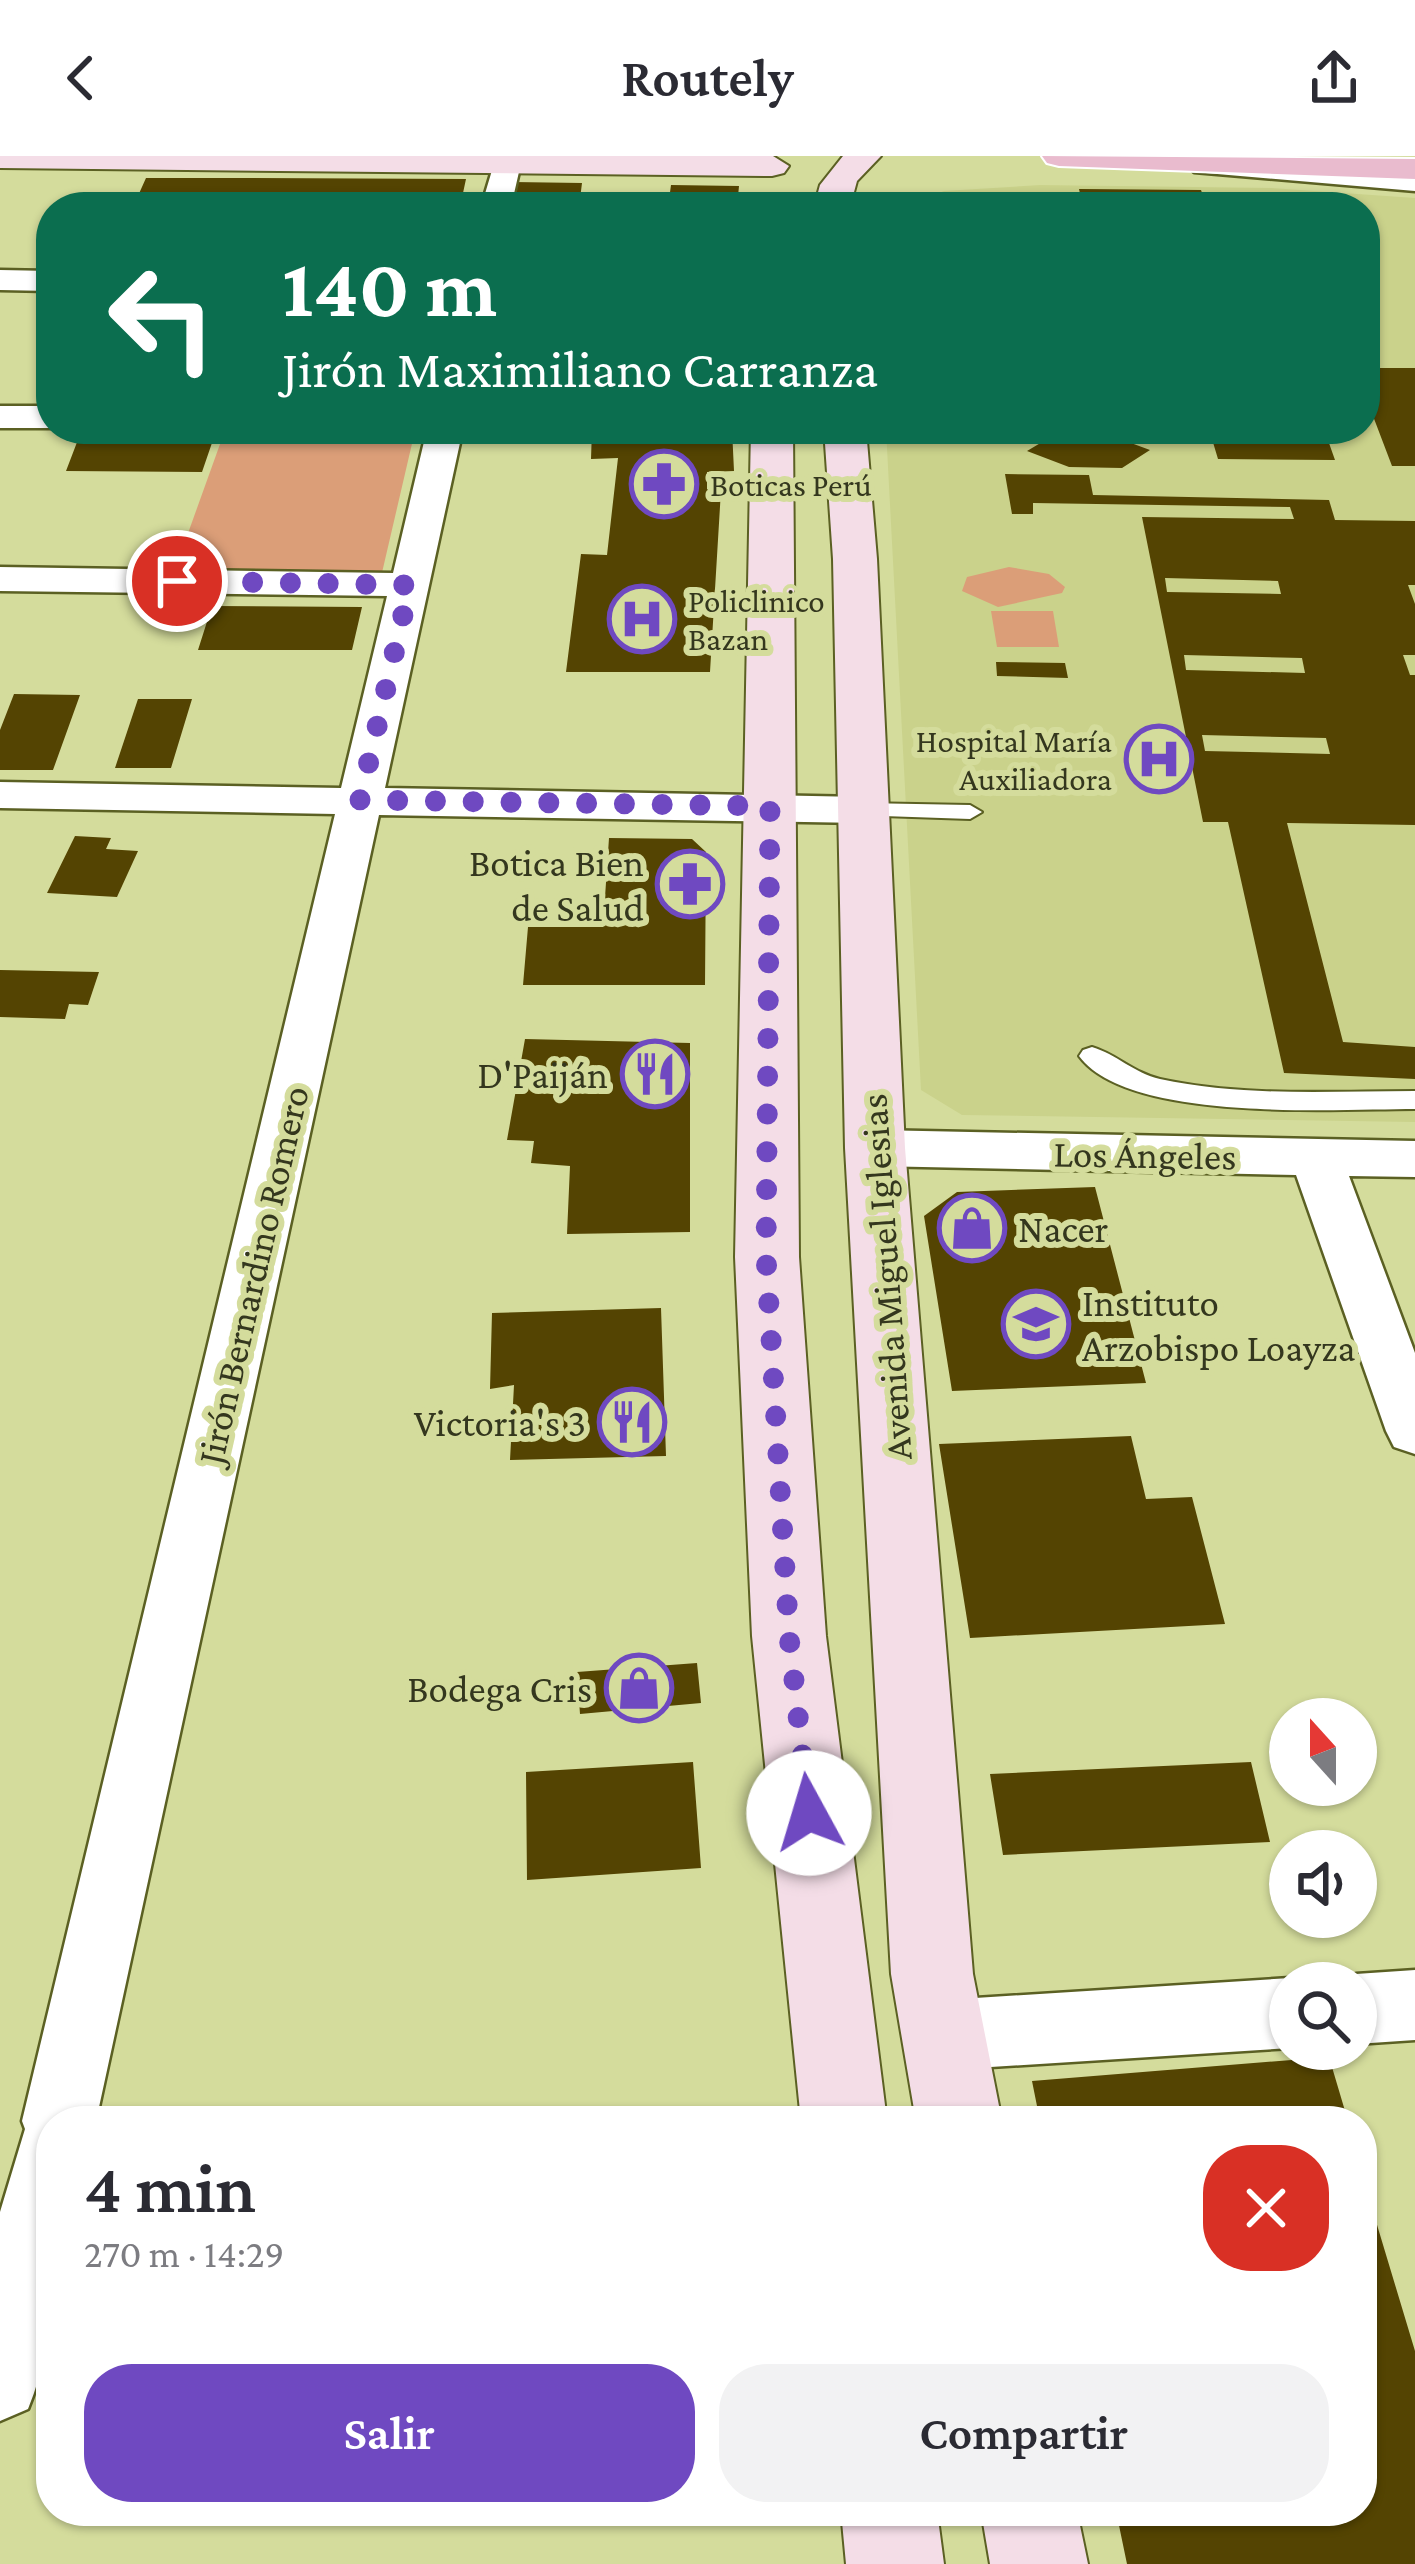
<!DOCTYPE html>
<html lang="es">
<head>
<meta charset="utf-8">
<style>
	:root { --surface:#fff; --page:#f2f2f3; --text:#2b2b33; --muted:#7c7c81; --accent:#6f49c1 }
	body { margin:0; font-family:"Crimson Pro",serif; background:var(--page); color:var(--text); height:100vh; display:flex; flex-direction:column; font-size:45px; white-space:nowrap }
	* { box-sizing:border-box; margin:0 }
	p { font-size:39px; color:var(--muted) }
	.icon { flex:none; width:66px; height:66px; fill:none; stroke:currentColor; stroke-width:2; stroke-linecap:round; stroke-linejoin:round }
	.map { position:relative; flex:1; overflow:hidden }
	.sheet { position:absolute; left:36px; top:1950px; width:1341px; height:420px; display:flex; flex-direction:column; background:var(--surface); border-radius:48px; box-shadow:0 3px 9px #0004 }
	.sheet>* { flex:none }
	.guide { position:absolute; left:36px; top:36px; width:1344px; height:252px; border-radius:48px; box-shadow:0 3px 9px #0004; background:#0b6e4f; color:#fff; overflow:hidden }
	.needle { width:78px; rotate:339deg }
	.tools { position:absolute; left:1269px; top:1542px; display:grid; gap:24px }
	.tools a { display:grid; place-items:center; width:108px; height:108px; border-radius:50%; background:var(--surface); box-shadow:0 3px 9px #0004; font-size:60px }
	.pin { position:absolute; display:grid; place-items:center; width:102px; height:102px; color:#fff; margin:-51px; border:6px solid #fff; border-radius:50%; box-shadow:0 3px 12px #0007 }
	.me { position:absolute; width:132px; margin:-66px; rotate:354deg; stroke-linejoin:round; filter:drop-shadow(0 0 9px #0008) }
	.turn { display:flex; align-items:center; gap:42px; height:252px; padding:0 48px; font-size:54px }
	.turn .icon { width:156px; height:156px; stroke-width:2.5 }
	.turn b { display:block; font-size:84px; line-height:102px }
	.round { display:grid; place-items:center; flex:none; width:126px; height:126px; border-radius:48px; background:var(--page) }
	.summary { display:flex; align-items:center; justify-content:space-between; height:204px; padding:0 48px }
	h1 { font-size:72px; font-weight:600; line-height:90px }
	.cta { display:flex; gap:24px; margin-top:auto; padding:24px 48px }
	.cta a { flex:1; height:138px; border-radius:48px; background:var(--accent); color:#fff; font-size:48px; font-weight:600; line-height:138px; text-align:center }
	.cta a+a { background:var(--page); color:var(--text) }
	header { display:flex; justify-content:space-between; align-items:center; height:156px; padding:0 48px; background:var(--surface); font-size:54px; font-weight:600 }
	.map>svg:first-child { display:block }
	.built { fill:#cad28b }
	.green { fill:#db9e78 }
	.building { fill:#544402; fill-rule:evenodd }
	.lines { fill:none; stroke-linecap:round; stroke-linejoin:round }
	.lane-casing { stroke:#5b6023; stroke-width:4 }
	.street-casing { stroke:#5b6023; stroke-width:5 }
	.secondary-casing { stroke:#5b6023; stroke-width:4 }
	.primary-casing { stroke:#fff; stroke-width:4 }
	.lane { fill:#fff; fill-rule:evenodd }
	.street { fill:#fff; fill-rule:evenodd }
	.secondary { fill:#f4dde7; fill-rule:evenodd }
	.primary { fill:#e9bbce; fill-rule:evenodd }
	.route { stroke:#6f49c1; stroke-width:21; stroke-dasharray:0 37.8 }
	.labels { text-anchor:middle; stroke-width:12; stroke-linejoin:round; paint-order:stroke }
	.far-poi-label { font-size:33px; fill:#34371e; stroke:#d4dc9c; text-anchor:start }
	.poi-label { font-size:39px; fill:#34371e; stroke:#d4dc9c; text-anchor:end }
	.street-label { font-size:39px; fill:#34371e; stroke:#d4dc9c }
</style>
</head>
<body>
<header><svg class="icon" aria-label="back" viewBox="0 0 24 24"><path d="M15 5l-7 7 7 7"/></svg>Routely<svg class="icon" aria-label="share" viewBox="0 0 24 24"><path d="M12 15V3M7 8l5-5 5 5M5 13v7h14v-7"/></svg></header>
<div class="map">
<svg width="1415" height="2408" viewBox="0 0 1415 2408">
	<rect width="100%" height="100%" fill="#d4dc9c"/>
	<path class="built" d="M1040,29L1271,32L1415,42V966L962,959L921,934L886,273H1365V51H901L944,35Z"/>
	<path class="green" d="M224,277L414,279L381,421L173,419Z
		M1009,411L1049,418L1065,431L1062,437L998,451L962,435L967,421Z
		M991,455H1053L1059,491H997Z"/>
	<path class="building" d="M146,22H251L466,23L460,51H133Z
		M513,26L582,27L579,51H508Z
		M671,29L739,30L737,51H668Z
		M1079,33L1201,34L1207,51H1083Z
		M1365,212H1415V310H1392L1365,239Z
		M592,273H732L734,315L707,316V333L721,334L710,516H566L581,398L607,399L618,302L591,303Z
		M1064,273H1093L1150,294L1122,312L1069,311L1027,295Z
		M1107,273H1203L1204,278L1107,277Z
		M1209,273H1324L1335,304L1218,303Z
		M79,281H214L202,316L66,315Z
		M1005,318L1089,319L1093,339L1329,344L1335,364L1415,365V429H1408L1415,448V499H1403L1410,519H1415V669L1287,667L1343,886L1415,891V923L1284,917L1228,666H1203L1142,361L1294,363L1290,351L1033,347V358H1012ZM1165,422L1278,425L1281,438L1167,436ZM1184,499L1302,502L1305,517L1186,514ZM1202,579L1326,582L1330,598L1205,595Z
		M212,450L362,451L352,494H198Z
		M996,506L1065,507L1068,522L997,520Z
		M14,538L80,539L53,614H0V574Z
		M138,543H192L171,612H115Z
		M75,680L111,682L106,693L138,695L117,741L47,737Z
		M609,682L692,683L706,696L705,829H523L528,771H603Z
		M0,814L99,816L88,849L69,848L65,863L0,861Z
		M525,883L690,887V1076L567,1078L570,1010L531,1007L534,985L507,984Z
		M1095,1031L1146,1227L952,1235L924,1060L957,1036Z
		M661,1152L666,1300L510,1304L514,1229L490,1233L492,1157Z
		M1131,1280L1146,1343L1192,1341L1225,1468L970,1482L939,1288Z
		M697,1507L701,1547L580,1558L577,1516Z
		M693,1606L701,1712L527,1724L526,1616Z
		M1251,1606L1270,1686L1003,1699L990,1618Z
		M1329,1901L1348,1965H1040L1032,1925Z
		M1362,2019L1415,2195V2408H1127L1116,2355H1362Z"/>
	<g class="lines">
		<defs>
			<path id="lane" d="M862,647L970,649L982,656L970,663L854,659V649Z
				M1092,891C1116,898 1134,917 1160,923C1243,941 1331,935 1415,935V953C1337,953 1128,967 1079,900L1083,894Z"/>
			<path id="street" d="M496,1H516L521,7L511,51H481Z
				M1204,1L1415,17V35L1194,16L1189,10L1194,4Z
				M0,114L51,115V135L0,134Z
				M0,250H51V272H0Z
				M427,273H463L385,632L862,641L878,645L884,654L878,663L862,667L379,659L96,1965H51C51,2060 65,2164 28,2253L0,2265V2056L25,1973L22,1965L335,658L0,652V626L341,632L387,440L0,435V411L393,417Z
				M875,974L1415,985V1021L1349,1020L1415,1197V1298L1394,1291L1386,1275L1296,1019L875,1010L857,1005L849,992L857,979Z
				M1415,1814V1884L1356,1888V1827H1334L1356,1818Z
				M1290,1822L1302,1827H1290V1892L944,1914L918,1904L908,1879L918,1854L944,1844Z"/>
			<path id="secondary" d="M0,0H773L789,10L784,17L772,20L0,12Z
				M843,0H881L857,25L850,51H814L820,29Z
				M751,273H793L799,1101L826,1480L887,1965H801L752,1480L735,1101Z
				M824,273H866L877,403L905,992L973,1818L1002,1965H916L891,1818L845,992L833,403Z
				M841,2355H937L944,2408H846Z
				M981,2355H1077L1088,2408H990Z"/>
			<path id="primary" d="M1042,0L1415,3V23L1059,10L1047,7Z"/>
		</defs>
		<use href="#lane" class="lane-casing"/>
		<use href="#street" class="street-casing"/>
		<use href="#secondary" class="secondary-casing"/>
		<use href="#primary" class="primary-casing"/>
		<use href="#lane" class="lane"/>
		<use href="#street" class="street"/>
		<use href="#secondary" class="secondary"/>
		<use href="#primary" class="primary"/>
	</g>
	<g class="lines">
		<path class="route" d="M177,425L410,429L360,644L770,650L766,1100L789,1480L809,1657"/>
	</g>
	<defs>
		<symbol id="pharmacy-ring" viewBox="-11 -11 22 22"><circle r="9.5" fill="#d4dc9c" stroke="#6f49c1" stroke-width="1.5"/><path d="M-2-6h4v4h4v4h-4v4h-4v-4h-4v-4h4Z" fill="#6f49c1"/></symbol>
		<symbol id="hospital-ring" viewBox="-11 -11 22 22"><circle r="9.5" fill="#d4dc9c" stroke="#6f49c1" stroke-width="1.5"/><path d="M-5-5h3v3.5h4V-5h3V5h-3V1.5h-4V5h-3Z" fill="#6f49c1"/></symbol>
		<symbol id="restaurant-ring" viewBox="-11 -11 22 22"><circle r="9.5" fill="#d4dc9c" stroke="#6f49c1" stroke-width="1.5"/><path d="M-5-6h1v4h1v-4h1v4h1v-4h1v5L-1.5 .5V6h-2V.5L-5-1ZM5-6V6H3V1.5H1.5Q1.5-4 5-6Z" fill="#6f49c1"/></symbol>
		<symbol id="shop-ring" viewBox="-11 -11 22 22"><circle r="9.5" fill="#d4dc9c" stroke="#6f49c1" stroke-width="1.5"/><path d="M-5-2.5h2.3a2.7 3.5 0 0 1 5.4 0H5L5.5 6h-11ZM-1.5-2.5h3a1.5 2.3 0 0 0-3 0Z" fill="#6f49c1"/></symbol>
		<symbol id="university-ring" viewBox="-11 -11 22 22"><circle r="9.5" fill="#d4dc9c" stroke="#6f49c1" stroke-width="1.5"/><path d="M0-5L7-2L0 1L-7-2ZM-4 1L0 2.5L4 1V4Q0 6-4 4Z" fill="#6f49c1"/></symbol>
	</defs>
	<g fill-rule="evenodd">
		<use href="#pharmacy-ring" x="626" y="290" width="76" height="76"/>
		<use href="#hospital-ring" x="604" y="425" width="76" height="76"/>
		<use href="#hospital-ring" x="1121" y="565" width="76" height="76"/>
		<use href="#pharmacy-ring" x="652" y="690" width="76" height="76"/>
		<use href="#restaurant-ring" x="617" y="880" width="76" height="76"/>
		<use href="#shop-ring" x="934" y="1034" width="76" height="76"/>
		<use href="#university-ring" x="998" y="1130" width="76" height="76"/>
		<use href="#restaurant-ring" x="594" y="1228" width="76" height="76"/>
		<use href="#shop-ring" x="601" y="1494" width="76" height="76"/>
	</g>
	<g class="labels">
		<g class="far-poi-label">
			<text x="710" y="340">Boticas Perú</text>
			<text x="688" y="456">Policlinico<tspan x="688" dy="38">Bazan</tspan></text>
			<text x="1112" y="596" text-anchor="end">Hospital María<tspan x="1112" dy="38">Auxiliadora</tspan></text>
		</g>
		<g class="poi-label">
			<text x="644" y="720">Botica Bien<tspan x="644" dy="45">de Salud</tspan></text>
			<text x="608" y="932">D'Paiján</text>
			<text x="1018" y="1086" text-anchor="start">Nacer</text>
			<text x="1082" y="1160" text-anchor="start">Instituto<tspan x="1082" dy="45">Arzobispo Loayza</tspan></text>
			<text x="586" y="1280">Victoria's 3</text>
			<text x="592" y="1546">Bodega Cris</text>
		</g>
		<g class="street-label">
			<text transform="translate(1145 998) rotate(1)" y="14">Los Ángeles</text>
			<text transform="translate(252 1119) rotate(-77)" y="14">Jirón Bernardino Romero</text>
			<text transform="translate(885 1121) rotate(-94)" y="14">Avenida Miguel Iglesias</text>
		</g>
	</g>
</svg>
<div class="tools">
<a><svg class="needle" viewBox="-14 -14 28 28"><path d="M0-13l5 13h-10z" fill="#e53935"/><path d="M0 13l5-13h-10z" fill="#7c7c81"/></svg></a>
<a><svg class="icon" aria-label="sound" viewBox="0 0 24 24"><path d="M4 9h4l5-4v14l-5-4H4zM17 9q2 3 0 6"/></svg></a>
<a><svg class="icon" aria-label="search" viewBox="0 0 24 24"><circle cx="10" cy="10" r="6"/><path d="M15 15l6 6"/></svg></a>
</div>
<div class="pin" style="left:177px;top:425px;background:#d93025"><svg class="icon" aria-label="arrive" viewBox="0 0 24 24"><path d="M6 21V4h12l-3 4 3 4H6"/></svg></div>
<svg class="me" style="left:809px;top:1657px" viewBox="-20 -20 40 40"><circle r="19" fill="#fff"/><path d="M0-13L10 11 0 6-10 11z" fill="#6f49c1"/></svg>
<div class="guide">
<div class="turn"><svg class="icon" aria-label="left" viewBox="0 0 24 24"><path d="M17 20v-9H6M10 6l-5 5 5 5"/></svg><div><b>140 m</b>Jirón Maximiliano Carranza</div></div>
</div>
<section class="sheet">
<div class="summary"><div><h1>4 min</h1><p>270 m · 14:29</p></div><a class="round" style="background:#d93025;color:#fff"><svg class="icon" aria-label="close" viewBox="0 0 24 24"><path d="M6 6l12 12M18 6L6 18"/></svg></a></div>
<div class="cta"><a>Salir</a><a>Compartir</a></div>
</section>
</div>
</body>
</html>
